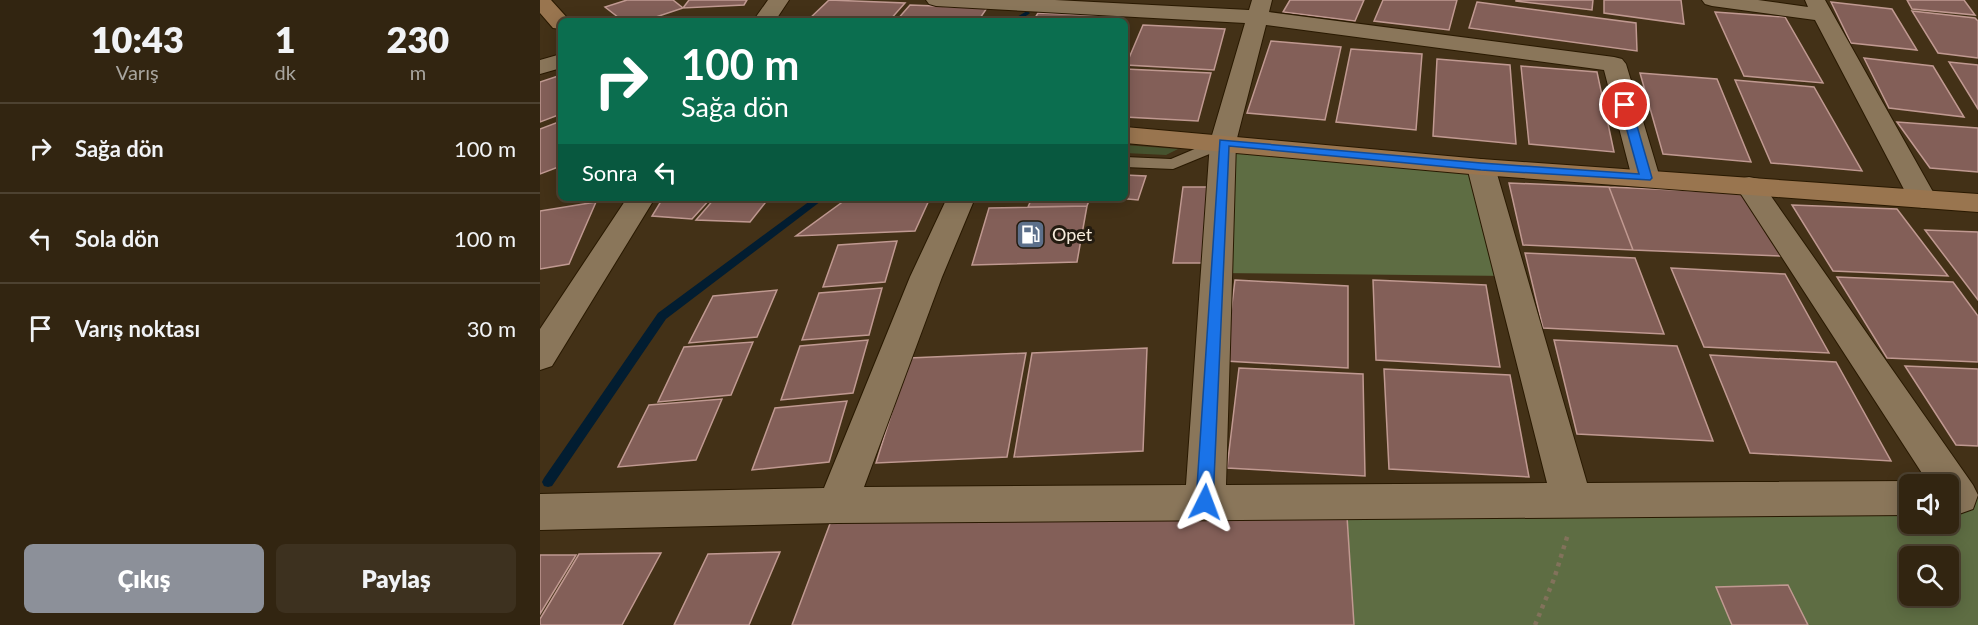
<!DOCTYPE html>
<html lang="tr">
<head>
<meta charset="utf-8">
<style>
	:root { --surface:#322511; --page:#3d311f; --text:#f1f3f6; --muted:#a8a59f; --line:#4d4231; --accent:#8c9099 }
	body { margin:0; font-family:Lato,sans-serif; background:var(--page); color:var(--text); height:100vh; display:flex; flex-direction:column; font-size:22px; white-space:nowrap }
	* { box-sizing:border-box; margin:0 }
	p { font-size:20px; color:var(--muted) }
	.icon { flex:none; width:33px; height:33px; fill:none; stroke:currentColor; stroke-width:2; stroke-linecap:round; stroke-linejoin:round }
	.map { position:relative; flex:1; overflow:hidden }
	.panel { display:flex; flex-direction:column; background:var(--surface); width:540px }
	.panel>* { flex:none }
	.banner { position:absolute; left:18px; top:18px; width:570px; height:183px; border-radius:9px; box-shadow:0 3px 15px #0003,0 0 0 2px var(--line); background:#0b6e4f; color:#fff; overflow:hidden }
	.controls { position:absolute; left:1359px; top:474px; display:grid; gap:12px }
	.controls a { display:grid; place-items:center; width:60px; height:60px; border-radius:9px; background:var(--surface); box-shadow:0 3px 15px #0003,0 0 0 2px var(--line); font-size:30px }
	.pin { position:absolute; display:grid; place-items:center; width:51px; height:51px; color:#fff; margin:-26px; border:3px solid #fff; border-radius:50%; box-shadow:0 2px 6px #0007 }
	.me { position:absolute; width:66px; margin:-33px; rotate:3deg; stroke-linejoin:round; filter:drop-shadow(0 0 4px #0008) }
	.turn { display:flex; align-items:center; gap:21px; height:126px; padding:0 24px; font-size:27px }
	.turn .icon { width:78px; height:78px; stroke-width:2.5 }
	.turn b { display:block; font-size:42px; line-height:51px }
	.then { display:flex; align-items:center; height:57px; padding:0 24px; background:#0003; gap:12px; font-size:22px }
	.eta { display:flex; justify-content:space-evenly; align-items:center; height:102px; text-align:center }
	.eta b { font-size:36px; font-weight:800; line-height:42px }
	.primary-button { display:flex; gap:12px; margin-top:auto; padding:12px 24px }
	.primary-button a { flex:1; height:69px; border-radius:9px; background:var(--accent); color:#fff; font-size:24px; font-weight:800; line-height:69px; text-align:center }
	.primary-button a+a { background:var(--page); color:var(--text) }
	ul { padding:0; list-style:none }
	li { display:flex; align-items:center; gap:18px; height:90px; padding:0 24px; border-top:2px solid var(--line) }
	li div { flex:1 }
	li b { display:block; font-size:22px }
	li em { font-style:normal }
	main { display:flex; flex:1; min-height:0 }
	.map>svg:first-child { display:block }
	.green { fill:#46532f }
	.forest { fill:#5e6d43; fill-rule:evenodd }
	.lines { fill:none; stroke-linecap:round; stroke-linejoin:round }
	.stream { fill:#021d31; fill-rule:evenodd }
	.building { fill:#835f58; stroke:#c09991; stroke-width:1.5 }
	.lane-casing { stroke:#291900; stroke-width:2 }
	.street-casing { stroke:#291900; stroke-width:2 }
	.secondary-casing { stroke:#291900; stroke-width:2 }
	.path-far1 { stroke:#82725b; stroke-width:3; stroke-dasharray:2 3; stroke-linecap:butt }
	.path { stroke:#82725b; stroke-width:4.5; stroke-dasharray:4 5; stroke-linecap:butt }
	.lane { fill:#8a765a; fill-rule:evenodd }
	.street { fill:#8a765a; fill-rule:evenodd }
	.secondary { fill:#99754f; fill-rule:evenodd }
	.route { fill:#1a73e8; stroke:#114b97; stroke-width:1.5 }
	.labels { text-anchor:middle; stroke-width:6; stroke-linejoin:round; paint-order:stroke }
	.poi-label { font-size:18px; fill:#f8eddd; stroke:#231b10; text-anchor:start }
</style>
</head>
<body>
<main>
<section class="panel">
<div class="eta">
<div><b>10:43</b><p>Varış</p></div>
<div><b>1</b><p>dk</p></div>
<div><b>230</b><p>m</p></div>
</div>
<ul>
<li><svg class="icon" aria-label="right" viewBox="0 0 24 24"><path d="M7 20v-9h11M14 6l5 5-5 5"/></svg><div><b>Sağa dön</b></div><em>100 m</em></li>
<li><svg class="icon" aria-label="left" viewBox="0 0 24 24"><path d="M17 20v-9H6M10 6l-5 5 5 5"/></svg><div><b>Sola dön</b></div><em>100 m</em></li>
<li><svg class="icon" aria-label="arrive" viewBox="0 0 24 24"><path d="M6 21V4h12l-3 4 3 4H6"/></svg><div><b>Varış noktası</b></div><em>30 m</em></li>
</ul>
<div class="primary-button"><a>Çıkış</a><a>Paylaş</a></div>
</section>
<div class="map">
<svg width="1438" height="625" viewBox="0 0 1438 625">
	<rect width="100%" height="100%" fill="#433117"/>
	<path class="green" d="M585,145L638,149L626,155L585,153Z"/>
	<path class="forest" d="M683,142L941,167L971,276L676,273Z
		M1409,497H1438V625H814L806,501L1369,498L1370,524H1408ZM1370,556H1408V596H1370Z"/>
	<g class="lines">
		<path class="stream" d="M487,11L490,13L489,14L478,21H470Z
			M274,198H285L126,319L12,486L8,487L4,486L2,482L4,478L118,313Z"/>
	</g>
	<path class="building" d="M87,0H133L143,8L104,21H83L65,7Z
		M149,0H207L204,5L143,8Z
		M289,0L365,3L349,21H267Z
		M750,0H824L815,21L743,12Z
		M843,0H917L909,30L834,21Z
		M1053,0L1052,10L976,1V0Z
		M1064,0H1141L1144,24L1064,13Z
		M1367,0H1424L1435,15L1372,9Z
		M937,2L1096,23L1097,51L929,28Z
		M1291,2L1352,9L1377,50L1311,43Z
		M370,5L447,8L438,21H356Z
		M1372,11L1435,18L1438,21V58L1398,53Z
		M1175,12L1245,17L1283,83L1204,76Z
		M498,13L577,16L575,21H493Z
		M603,25L685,29L674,70L586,65Z
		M731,41L801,47L785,120L707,113Z
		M811,49L882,54L876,130L796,122Z
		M1324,58L1393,66L1424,117L1349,108Z
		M897,59L970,65L976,144L893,136Z
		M1409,62L1438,65V109Z
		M981,66L1057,72L1074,152L989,144Z
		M585,69L671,73L658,121L585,117Z
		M1100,73L1177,79L1211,162L1123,154Z
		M21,75V114L0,122V82Z
		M1195,80L1274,87L1322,171L1231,163Z
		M21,121V166L0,174V129Z
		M1357,122L1438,128V172L1390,168Z
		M585,175L606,176L598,200L577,198H585Z
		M969,183L1069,187L1093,250L983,245Z
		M643,187H669L662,263H633Z
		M1069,187L1205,193L1241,256L1093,250Z
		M123,198H171L152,219L112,216Z
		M175,198H229L210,222L156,220Z
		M308,198H390L375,231L256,236Z
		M492,198H550L547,206L488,207Z
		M56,202L29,264L0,269V211Z
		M1252,205L1357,209L1408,276L1293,271Z
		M547,206L537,262L432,265L449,208Z
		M1385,230L1438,232V300Z
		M357,241L345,282L283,287L298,245Z
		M985,253L1095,258L1124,334L1003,328Z
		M1131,268L1245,274L1289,353L1164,347Z
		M1297,277L1413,282L1438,316V362L1347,358Z
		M695,280L808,286V368L685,361Z
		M833,280L946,285L960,367L836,360Z
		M342,288L329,335L262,340L279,293Z
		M237,290L217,337L149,343L173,296Z
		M328,340L313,393L241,400L260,346Z
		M1014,340L1137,346L1173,441L1037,434Z
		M213,342L191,395L118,402L144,347Z
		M607,348L603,451L474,457L492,353Z
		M486,353L467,457L336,463L369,358Z
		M1170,355L1296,362L1351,461L1210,453Z
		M1365,366L1438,369V446L1416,445Z
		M699,368L823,374L825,476L687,468Z
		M844,369L970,375L989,477L849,469Z
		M182,399L156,460L78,467L109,405Z
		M307,401L289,462L212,470L235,408Z
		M806,501L814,625H252L297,505Z
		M240,552L209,625H134L168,554Z
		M121,553L82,625H0V619L39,554Z
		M0,555H36L0,614Z
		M1248,585L1268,625H1192L1176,587Z"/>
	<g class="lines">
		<defs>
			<path id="lane" d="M683,137L691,142L689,146L633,169L585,167V157L631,159Z"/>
			<path id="street" d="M228,0H249L235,21H213Z
				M386,0H515L709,10L712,0H732L729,12L1074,57L1082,59L1086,64L1120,178L1116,184L1106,186L1096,184L1092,178L1064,70L726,25L696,142L686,485L1007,483L927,167L931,161L941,159L951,161L955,167L1047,483L1370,481L1381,484H1370V515L297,523L0,530V494L284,488L370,277L407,198H435L402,277L324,487L646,485L670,142L705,23L396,6L389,4Z
				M1162,0H1218L1268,7L1265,0H1285L1397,199L1393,205L1383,208L1373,205L1369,199L1275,20L1172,6L1165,4Z
				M21,54V68L0,74V60Z
				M1209,177L1219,179L1433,485L1438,495L1433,509L1419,514L1408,511V484H1389L1195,185L1199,179Z
				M87,198H115L12,366L0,370V329Z"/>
			<path id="secondary" d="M0,0H11L30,21H21V29L13,28L0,13Z
				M585,127L941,159L1438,194V212L941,175L585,143Z"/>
		</defs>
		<use href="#lane" class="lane-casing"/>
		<use href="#street" class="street-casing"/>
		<use href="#secondary" class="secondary-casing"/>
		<path class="path-far1" d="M75,20L79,18"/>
		<path class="path" d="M995,625L1014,579L1028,534"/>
		<use href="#lane" class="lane"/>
		<use href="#street" class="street"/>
		<use href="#secondary" class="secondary"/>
	</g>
	<path class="route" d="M1085,102L1091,105L1112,178L1110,180L941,170L689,146L673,502L671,507L665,509L659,507L656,502L680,140L941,163L1099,174L1080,105Z"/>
	<defs>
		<symbol id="fuel-square" viewBox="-11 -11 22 22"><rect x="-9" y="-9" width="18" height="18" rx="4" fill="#5c6f8a" stroke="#231b10"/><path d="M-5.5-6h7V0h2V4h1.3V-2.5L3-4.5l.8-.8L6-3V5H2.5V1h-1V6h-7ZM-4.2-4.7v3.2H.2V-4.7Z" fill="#fff"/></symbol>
	</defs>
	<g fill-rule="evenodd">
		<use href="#fuel-square" x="474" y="218" width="33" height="33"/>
	</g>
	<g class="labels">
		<g class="poi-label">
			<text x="512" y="241">Opet</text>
		</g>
	</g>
</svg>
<div class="controls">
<a><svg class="icon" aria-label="sound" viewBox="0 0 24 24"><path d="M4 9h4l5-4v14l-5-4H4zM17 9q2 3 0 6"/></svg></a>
<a><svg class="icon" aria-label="search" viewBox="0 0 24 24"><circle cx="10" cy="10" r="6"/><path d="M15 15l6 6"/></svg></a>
</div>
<div class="pin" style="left:1085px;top:105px;background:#d93025"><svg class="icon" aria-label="arrive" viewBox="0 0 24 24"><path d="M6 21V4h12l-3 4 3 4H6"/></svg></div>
<svg class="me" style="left:665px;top:502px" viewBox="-20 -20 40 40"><path d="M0-17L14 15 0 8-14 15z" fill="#1a73e8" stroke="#fff" stroke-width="4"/></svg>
<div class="banner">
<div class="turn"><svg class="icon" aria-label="right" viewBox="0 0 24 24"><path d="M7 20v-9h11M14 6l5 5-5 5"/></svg><div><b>100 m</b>Sağa dön</div></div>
<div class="then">Sonra<svg class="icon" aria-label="left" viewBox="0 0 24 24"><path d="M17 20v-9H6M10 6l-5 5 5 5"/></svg></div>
</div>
</div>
</main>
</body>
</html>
